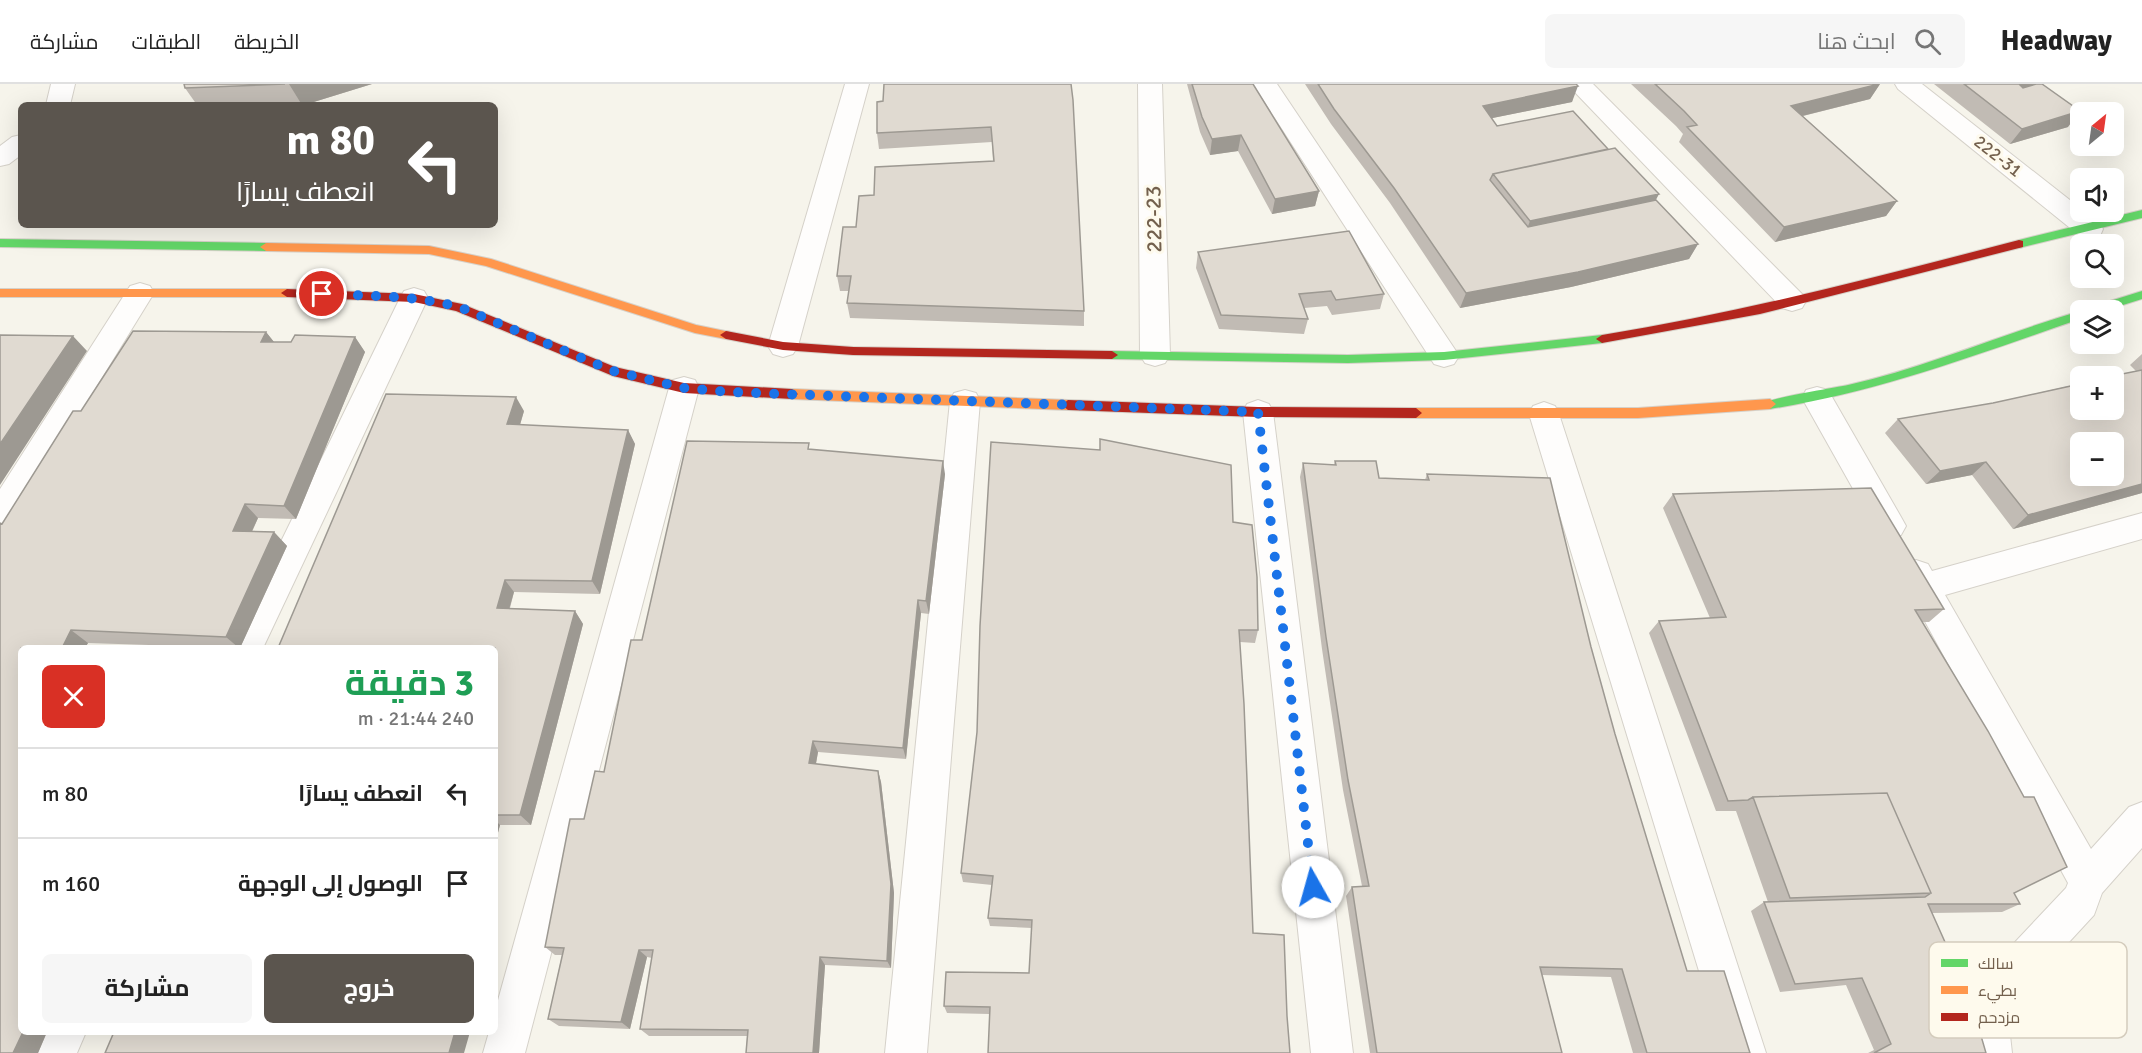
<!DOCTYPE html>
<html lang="ar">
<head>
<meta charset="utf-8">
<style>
	:root { --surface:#fff; --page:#f6f6f6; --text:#222; --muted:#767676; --line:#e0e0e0; --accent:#5b554e }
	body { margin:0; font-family:Signika,Cairo,sans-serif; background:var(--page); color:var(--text); direction:rtl; height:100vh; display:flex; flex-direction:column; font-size:22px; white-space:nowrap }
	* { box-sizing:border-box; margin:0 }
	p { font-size:20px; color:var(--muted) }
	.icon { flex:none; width:33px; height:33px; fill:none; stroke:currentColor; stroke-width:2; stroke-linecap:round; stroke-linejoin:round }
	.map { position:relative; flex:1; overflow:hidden; direction:ltr }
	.sheet { position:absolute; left:18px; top:561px; width:480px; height:390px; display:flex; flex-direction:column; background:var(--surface); border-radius:9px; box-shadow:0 6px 24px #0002; direction:rtl }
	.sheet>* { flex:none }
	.banner { position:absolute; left:18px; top:18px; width:480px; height:126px; border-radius:9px; box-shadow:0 6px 24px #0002; direction:rtl; background:#5b554e; color:#fff; overflow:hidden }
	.needle { width:39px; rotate:29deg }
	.buttons { position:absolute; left:2070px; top:18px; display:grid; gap:12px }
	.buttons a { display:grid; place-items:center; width:54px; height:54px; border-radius:9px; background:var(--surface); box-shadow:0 6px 24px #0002; font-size:30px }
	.pin { position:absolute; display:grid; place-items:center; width:51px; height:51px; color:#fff; margin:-26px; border:3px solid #fff; border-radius:50%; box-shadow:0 2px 6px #0007 }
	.me { position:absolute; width:66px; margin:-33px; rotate:353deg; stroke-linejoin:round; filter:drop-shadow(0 0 4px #0008) }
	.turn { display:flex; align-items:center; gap:21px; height:126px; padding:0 24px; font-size:27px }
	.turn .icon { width:78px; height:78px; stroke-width:2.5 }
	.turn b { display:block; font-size:42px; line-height:51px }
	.round { display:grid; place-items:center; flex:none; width:63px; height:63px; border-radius:9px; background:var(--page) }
	.headline { display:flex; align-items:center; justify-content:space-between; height:102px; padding:0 24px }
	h1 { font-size:36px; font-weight:700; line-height:45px; color:#1e9e55 }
	.button { display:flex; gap:12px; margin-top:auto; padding:12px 24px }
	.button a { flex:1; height:69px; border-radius:9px; background:var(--accent); color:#fff; font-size:24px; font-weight:700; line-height:69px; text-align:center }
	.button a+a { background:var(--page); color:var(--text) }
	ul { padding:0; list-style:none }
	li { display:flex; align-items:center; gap:18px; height:90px; padding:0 24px; border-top:2px solid var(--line) }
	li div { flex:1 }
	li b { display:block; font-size:22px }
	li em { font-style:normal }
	header { display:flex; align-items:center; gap:36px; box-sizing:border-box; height:84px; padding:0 30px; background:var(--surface); border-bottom:2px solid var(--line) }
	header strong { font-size:28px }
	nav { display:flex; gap:33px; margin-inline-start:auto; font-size:21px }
	.search { width:420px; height:54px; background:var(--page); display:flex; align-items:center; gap:15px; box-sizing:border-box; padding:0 21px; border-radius:9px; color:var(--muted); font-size:22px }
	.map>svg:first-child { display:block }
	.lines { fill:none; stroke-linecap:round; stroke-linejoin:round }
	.street-casing { stroke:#d5d1c9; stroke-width:2 }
	.fast-casing { stroke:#d6d1c9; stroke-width:2 }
	.slow-casing { stroke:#d6d1c9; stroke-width:2 }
	.jam-casing { stroke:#d6d1c9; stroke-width:2 }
	.street { fill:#fefdfc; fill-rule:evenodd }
	.fast { fill:#63d668; fill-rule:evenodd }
	.slow { fill:#ff974d; fill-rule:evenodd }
	.jam { fill:#b3261e; fill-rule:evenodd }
	.wall { fill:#c1bbb4 }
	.shaded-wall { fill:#9d9992 }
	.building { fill:#e0dad1; stroke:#9d9992; stroke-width:1.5; fill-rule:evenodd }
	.route { stroke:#1a73e8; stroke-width:10; stroke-dasharray:0 18 }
	.labels { text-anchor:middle; stroke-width:6; stroke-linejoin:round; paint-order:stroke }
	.far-street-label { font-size:18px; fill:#73604d; stroke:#fefaed }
	.street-label { font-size:22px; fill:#73604d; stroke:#fefaed }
	.key { fill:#fefaed; stroke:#d4ccbd; stroke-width:1.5 }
	.key-label { font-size:16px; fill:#73604d }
</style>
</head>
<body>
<header>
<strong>Headway</strong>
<div class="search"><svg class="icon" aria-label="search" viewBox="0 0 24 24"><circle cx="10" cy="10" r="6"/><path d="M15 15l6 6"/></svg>ابحث هنا</div>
<nav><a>الخريطة</a><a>الطبقات</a><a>مشاركة</a></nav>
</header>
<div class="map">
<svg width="2142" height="969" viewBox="0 0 2142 969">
	<rect width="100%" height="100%" fill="#f6f4eb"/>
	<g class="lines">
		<defs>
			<path id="street" d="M51,0H75L70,21H46Z
				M845,0H869L798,262L793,270L783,273L773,270L768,262Z
				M1138,0H1162L1170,271L1165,279L1155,282L1145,279L1140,271Z
				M1253,0H1277L1454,264L1459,272L1454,280L1444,283L1434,280Z
				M1567,0H1593L1802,210L1806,217L1802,224L1792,227L1782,224Z
				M1895,0H1922L2080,124V128C2090,128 2099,137 2103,145L2100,152L2090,154L2080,152L1898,5Z
				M21,51V71L9,80L0,82V62L12,53Z
				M140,199L150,202L154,209L11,441L0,445V405L130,202Z
				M414,204L424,207L428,214L263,564H229L400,214L404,207Z
				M684,293L695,296L699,304L525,969H483L489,948H495V927L669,304L673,296Z
				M1817,303L1828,306L1901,433L1906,442L1901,451L1890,455L1879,451L1802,314L1806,306Z
				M965,306L976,309L980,317L927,969H885L950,317L954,309Z
				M1258,316L1269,320L1273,328L1353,969H1311L1243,328L1247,320Z
				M1544,318L1555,322L1559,330L1766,969H1724L1529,330L1533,322Z
				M2142,429V455L1945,511L2091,765L2129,723L2142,718V764L2102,809L2094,831L2013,919L2008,933L2012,969H1970L1966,933L1984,891L2066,804L2068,799L1899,490L1904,480L1916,476L1928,480L1932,487Z
				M43,948H86L77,969H34Z"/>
			<path id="fast" d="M2142,126V134L2019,164L2013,160L2019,156Z
				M0,155L266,159L272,163L266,167L0,163Z
				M2142,207V215L2107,226H2089L2091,223Z
				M2080,227V235C1978,270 1878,308 1770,325L1764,320C1768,314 1834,304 1848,301C1927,283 2002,250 2080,227Z
				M1602,251L1608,255L1602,259L1444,276L1348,279L1112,275L1106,271L1112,267L1348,271L1444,268Z"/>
			<path id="slow" d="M266,159L429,162L491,175L696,241L730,248L732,251L726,255L695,249L486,182L429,170L266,167L260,163Z
				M0,205H287L293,209L287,213H0Z
				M792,305L1068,316L1074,321L1068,326L792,315L786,310Z
				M1770,315L1776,320L1770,325L1638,334H1416L1410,329L1416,324H1638Z"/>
			<path id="jam" d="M2019,156L2023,157V163L1760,230L1602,259L1596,255L1602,251C1743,228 1881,192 2019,156Z
				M287,205L414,210L462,220L615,283L684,299L792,305L798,310L792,315L684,309L613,292L456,227L414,218L287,213L281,209Z
				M726,247L783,258L853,263L1112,267L1118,271L1112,275L853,271L783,266L726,255L720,251Z
				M1068,316L1258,323L1416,324L1422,329L1416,334L1258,333L1068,326L1062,321Z"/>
		</defs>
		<use href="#street" class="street-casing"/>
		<use href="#fast" class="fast-casing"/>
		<use href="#slow" class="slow-casing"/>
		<use href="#jam" class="jam-casing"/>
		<use href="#street" class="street"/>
		<use href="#fast" class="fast"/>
		<use href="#slow" class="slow"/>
		<use href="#jam" class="jam"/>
	</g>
	<path class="wall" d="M184,0H372L304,21H197L185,4Z
		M1071,0L1084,227V242L850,234L847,219L849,207H840L837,192L856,143L874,111L993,77L992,58L879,65L877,49Z
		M1187,0H1253L1319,107L1315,122L1272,130L1238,67L1210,71L1200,48Z
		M1305,0H1576L1572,18L1492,34L1497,42L1656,116L1698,160L1689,175L1571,203L1460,224L1390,119L1331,40Z
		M1631,0H1880L1870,15L1803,32L1897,117L1886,132L1775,158L1679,58L1683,50L1676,42Z
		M1934,0H2043L2068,43L2010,60Z
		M1198,168L1384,210L1380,225L1332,231L1327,222L1304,224L1308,235L1304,250L1219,245L1196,184Z
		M133,247L266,248L274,258H291L295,251L355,253L365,268L296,435L258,434L252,448H274L287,462L240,564L88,559L85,564H21V948H47L38,969H0V439L2,440L73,327H81Z
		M2142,270V409L2013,445L1972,391L1926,400L1885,349L1898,335L1993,319L2136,287L2130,281Z
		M524,327L520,341L628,346L635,360L600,510L514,508L510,524L575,527L583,540L531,741H500L495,760V564H278Z
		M811,365L945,390L929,530L921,529L906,675L818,668L816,680L878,687L881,698L894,809L891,884L825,881L819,969H746L747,952H649L640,945L652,874L647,873L630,945L559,942L548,935L562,871H555L545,863L584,735L604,688L642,556Z
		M1335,377L1379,394L1425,396L1427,390L1591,563L1615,650L1687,887L1750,969H1633L1611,893L1542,891L1562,969H1370L1346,812L1352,803L1362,802L1343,706L1322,565L1300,393L1303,379L1334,381Z
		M1673,410L1944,525L1929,538H1922L2014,809L2020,820L2002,828L1932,829L1986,969H1868L1874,966L1846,901L1780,908L1751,827L1764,818H1768L1736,727H1716L1649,549L1659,537L1710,534L1663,424Z
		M1233,438L1258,546L1255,559L1240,558L1253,849L989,930L947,929L944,922L1029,889L1032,844L990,842L988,834L992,801L963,798L961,789Z"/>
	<path class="shaded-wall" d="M289,0H372L304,21H302Z
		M1880,0L1870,15L1782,37L1791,22Z
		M2011,0H2043L2002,12Z
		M1578,2L1572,18L1478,37L1483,22Z
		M2080,27L2068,43L2010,60L2022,45Z
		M1241,51L1238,67L1210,71L1212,55Z
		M1319,107L1315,122L1272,130L1275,115Z
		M1659,110L1648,131L1522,158L1530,137Z
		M1897,117L1886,132L1775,158L1784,143Z
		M1698,160L1689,175L1571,203L1460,224L1466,209Z
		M266,248L278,263L261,258Z
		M73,252L87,267L0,401V360Z
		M355,253L365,268L296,435L284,422Z
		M516,313L524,327L516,354L507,340Z
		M628,346L635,360L600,510L592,497Z
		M943,377L945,390L929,530L926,517Z
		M1986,378L1972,391L1926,400L1940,387Z
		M2142,400V409L2013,445L2028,431Z
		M245,420L258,434L246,460L233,447Z
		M274,448L287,462L240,564H239L226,553Z
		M505,496L514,508L506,536L497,524Z
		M918,516L921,529L906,675L903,664Z
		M575,527L583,540L531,741L520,731Z
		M71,546L88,559L85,564H62Z
		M813,657L818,668L814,690L809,679Z
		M878,687L881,698L894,809L891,884L887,877Z
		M495,736L500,741L495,760Z
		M639,866L647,873L630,945L621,938Z
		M820,873L825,881L819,969H813Z
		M23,948H47L38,969H13Z
		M455,948H470L464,969H449Z"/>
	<path class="building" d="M184,0H285L185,4Z
		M884,0H1071L1073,16L1084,227L847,219L851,192H837L843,143H856L859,112L874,111L875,83L994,77L991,43L877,49V18L883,17Z
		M1192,0H1253L1319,107L1275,115L1241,51L1212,55L1202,33Z
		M1318,0H1576L1578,2L1483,22L1497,42L1573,27L1608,65L1493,90L1490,96L1528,143L1656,116L1698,160L1578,188L1466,209L1394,104L1334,25Z
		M1655,0H1879L1791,22L1897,117L1784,143L1687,43L1697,41L1684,27Z
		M1964,0H2019L2023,4L2036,0H2042L2080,27L2022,45Z
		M1615,64L1659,110L1530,137L1493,90Z
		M1349,147L1384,210L1336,216L1331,207L1299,210L1308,235L1221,231L1198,168Z
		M133,247L266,248L261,258H291L295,251L355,253L284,422L245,420L233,447L274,448L226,553L71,546L62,564H21V948H23L13,969H0V439L2,440L73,327H81Z
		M0,251L73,252L0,360Z
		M2142,286V400L2028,431L1986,378L1940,387L1898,335L1993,319L2080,300V326H2114V292H2112ZM2080,358H2114V392H2080Z
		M386,310L516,313L507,340L628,346L592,497L505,496L497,524L575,527L520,731H495V564H278Z
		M1100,355L1231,381L1233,438L1252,441L1257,493L1258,546H1239L1244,620L1253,849L1284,851L1287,932L1290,969H988L990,923L944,922L946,888L1029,889L1032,836L988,834L993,792L961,789L977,648L980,542L991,358L1100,366Z
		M687,357L809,359L808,365L943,377L926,517L918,516L903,664L813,657L809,679L878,687L891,800L887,877L820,873L813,969H746L748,946L640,945L653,866H639L621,938L548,935L564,864L545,863L570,735H584L595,687L604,688L631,556H642Z
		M1335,377H1376L1379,394L1429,396L1427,390L1550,394L1591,563L1615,650L1687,887H1724L1750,969H1647L1622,885L1540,883L1562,969H1377L1352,803L1369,802L1348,696L1326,553L1303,379L1336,381Z
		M1871,404L1944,525L1915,526L1988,647L2024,713H2034L2067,783L2014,809L2020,820H1928L1970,914L1986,969H1874L1891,960L1862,894L1795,900L1764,818L1925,813L1931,809L1887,709L1753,713L1748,716L1728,717L1659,537L1726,533L1673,410Z
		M1887,709L1931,809L1790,814L1753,713Z
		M114,948H455L449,969H105Z"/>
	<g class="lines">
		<path class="route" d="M322,210C368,212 413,211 459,223L613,287L684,304L729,308L1258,328L1313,803"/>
	</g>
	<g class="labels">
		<g class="far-street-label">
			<text transform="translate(1998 72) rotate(38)" y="6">222-31</text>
		</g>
		<g class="street-label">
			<text transform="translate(1153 135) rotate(-91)" y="8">222-23</text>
		</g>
	</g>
	<rect x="1929" y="858" width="198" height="96" rx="9" class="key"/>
	<rect x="1941" y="875" width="27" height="8" fill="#63d668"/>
	<rect x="1941" y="902" width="27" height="8" fill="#ff974d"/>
	<rect x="1941" y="929" width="27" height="8" fill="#b3261e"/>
	<g class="key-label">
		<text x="1978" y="885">سالك</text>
		<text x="1978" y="912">بطيء</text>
		<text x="1978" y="939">مزدحم</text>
	</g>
</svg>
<div class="buttons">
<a><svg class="needle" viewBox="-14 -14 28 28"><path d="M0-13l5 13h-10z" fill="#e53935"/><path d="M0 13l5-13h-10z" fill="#767676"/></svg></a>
<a><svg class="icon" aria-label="sound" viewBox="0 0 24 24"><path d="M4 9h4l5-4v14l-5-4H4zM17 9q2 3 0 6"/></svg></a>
<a><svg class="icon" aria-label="search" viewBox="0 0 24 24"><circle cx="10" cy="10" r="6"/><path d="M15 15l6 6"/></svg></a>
<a><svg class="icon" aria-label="layers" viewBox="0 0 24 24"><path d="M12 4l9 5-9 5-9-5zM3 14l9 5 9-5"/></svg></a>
<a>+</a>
<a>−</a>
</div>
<div class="pin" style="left:322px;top:210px;background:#d93025"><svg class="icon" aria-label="arrive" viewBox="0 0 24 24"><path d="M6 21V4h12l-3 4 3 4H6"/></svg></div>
<svg class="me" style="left:1313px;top:803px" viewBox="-20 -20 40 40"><circle r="19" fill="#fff"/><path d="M0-13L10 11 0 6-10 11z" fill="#1a73e8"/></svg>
<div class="banner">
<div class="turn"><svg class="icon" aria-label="left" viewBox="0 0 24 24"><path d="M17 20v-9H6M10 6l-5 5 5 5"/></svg><div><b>80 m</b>انعطف يسارًا</div></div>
</div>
<section class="sheet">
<div class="headline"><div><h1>3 دقيقة</h1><p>240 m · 21:44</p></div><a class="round" style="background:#d93025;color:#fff"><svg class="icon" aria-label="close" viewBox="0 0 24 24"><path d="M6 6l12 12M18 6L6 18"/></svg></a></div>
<ul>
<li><svg class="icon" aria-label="left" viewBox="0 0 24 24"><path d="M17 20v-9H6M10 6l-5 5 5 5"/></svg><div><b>انعطف يسارًا</b></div><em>80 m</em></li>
<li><svg class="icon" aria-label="arrive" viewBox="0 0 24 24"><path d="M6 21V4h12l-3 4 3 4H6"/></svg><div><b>الوصول إلى الوجهة</b></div><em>160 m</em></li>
</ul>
<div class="button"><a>خروج</a><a>مشاركة</a></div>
</section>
</div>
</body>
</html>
